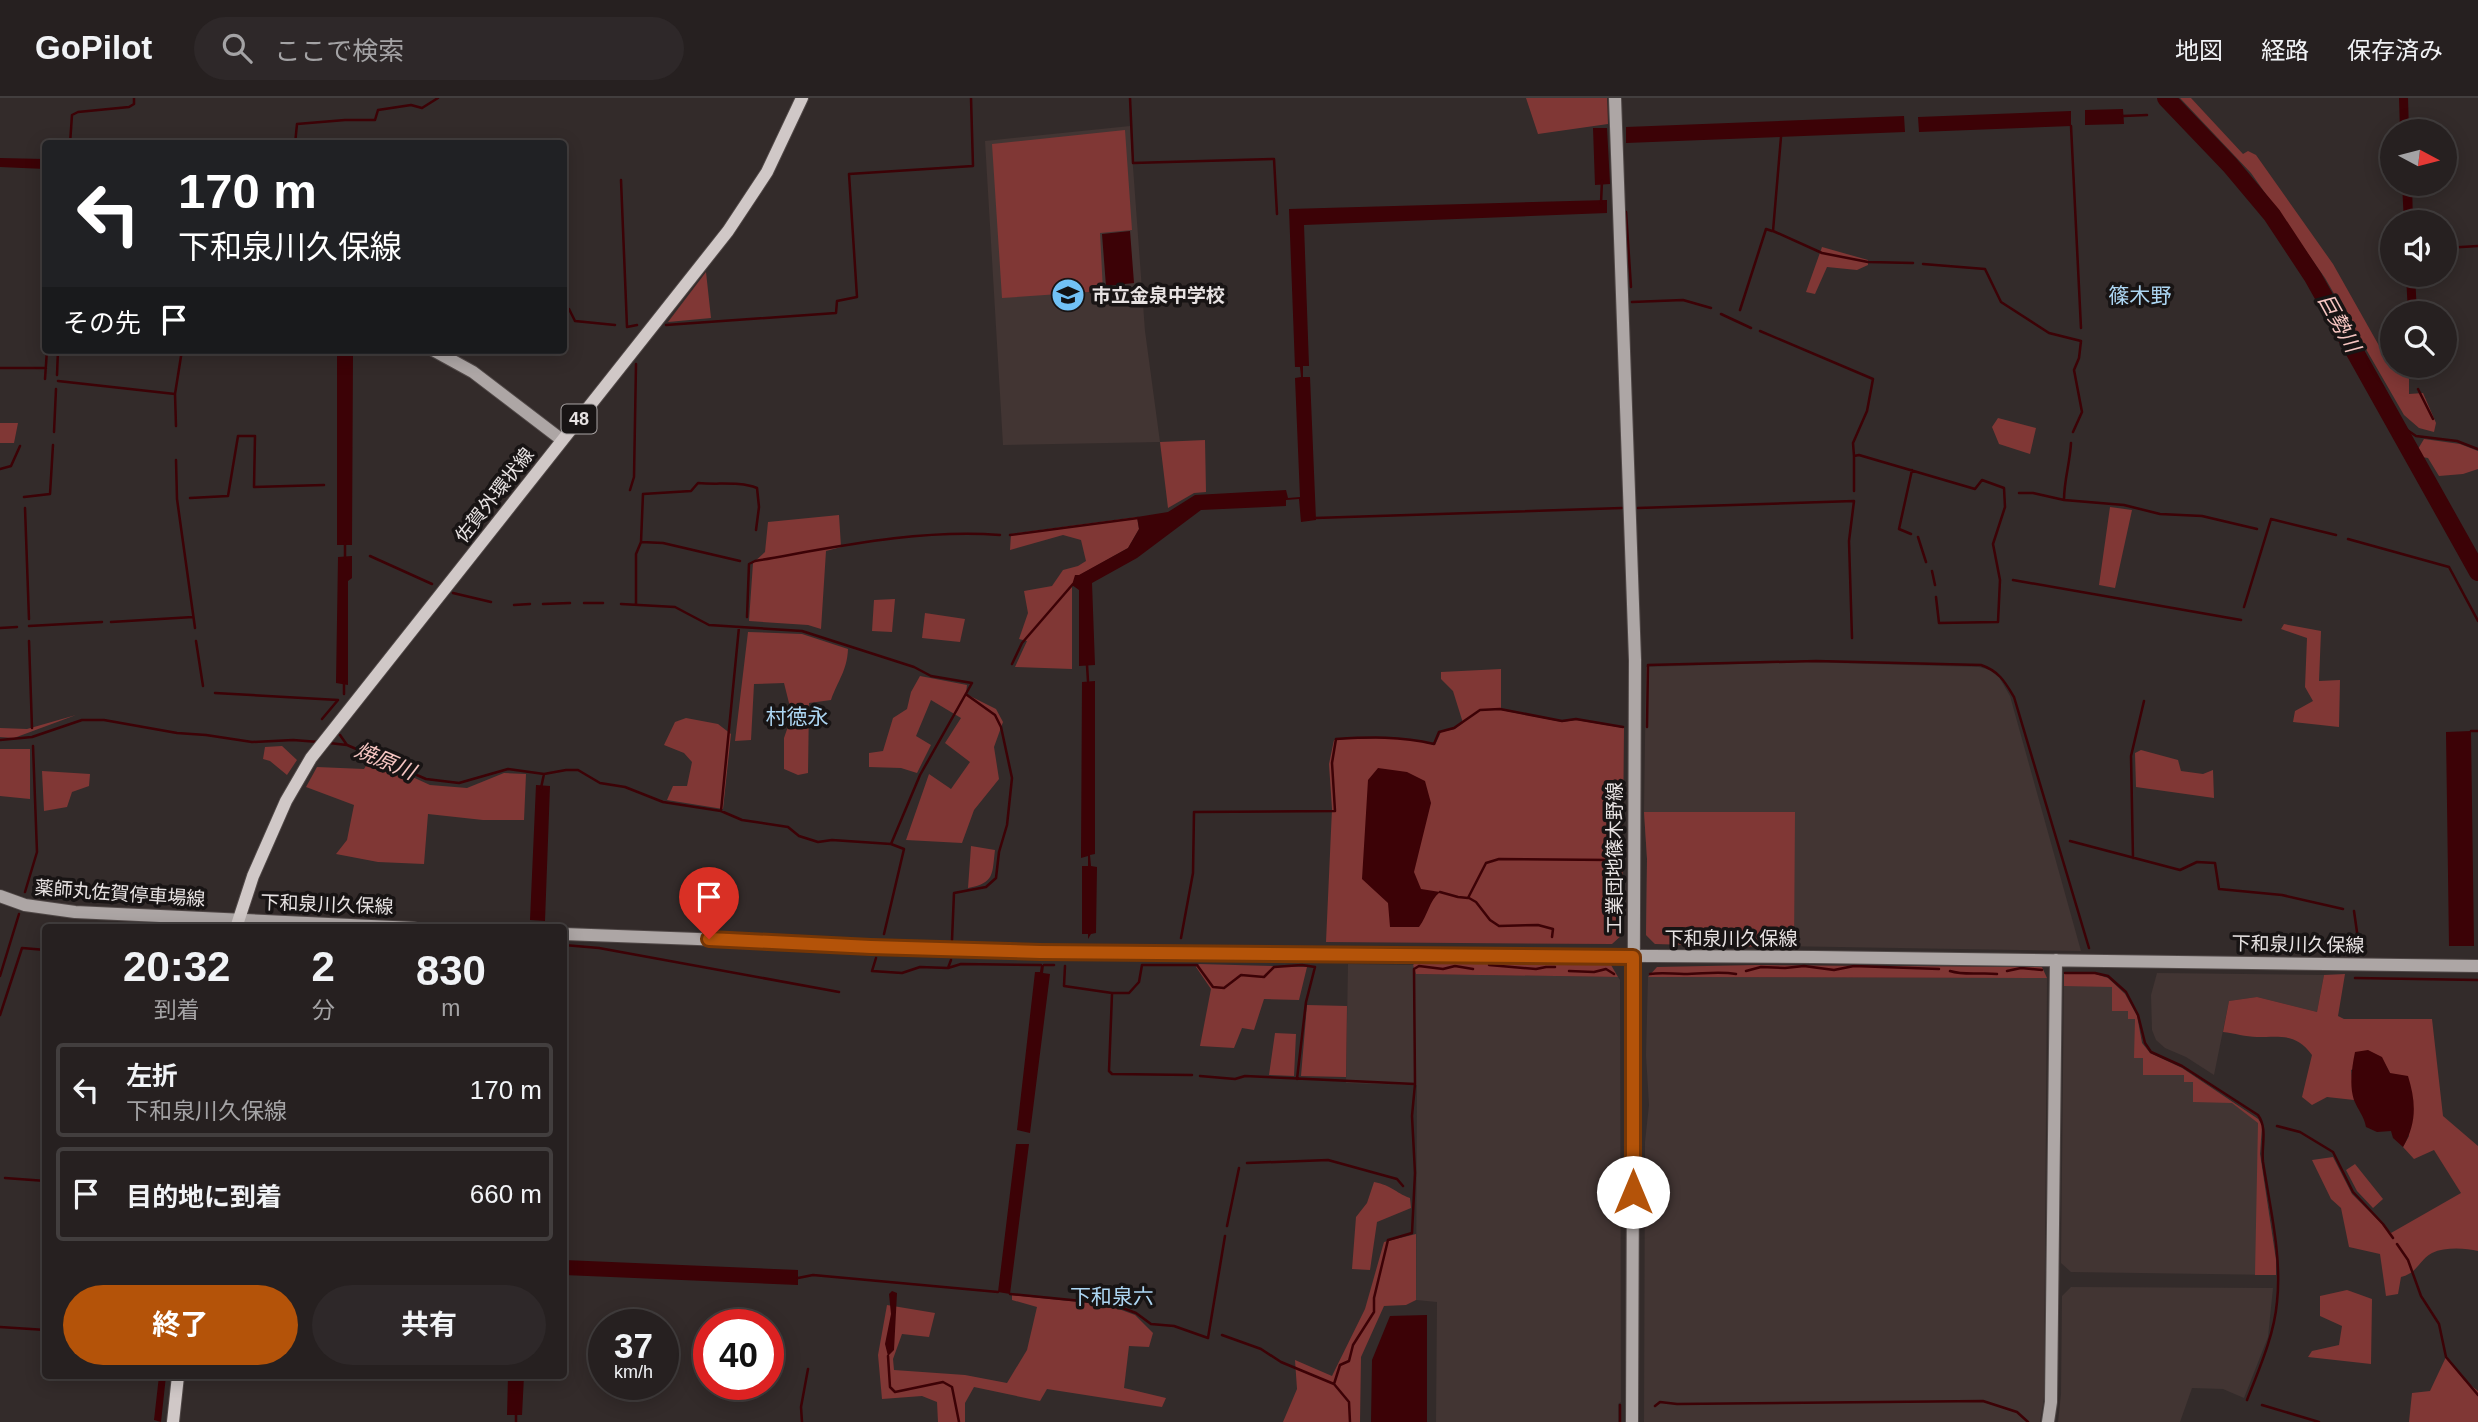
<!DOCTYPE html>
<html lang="ja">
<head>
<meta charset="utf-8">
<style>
	:root { --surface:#262020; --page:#2e2829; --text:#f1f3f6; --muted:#a4a3a5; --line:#423e3e; --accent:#b45309 }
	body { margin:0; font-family:Helvetica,"Noto Sans JP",sans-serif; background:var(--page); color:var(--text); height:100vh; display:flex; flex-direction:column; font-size:26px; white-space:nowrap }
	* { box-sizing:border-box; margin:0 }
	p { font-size:23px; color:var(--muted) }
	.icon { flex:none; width:38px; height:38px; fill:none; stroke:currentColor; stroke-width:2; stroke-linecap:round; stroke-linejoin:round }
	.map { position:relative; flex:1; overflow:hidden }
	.details { position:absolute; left:42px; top:826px; width:525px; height:455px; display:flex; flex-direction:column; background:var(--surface); border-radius:7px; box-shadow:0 4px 18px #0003,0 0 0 2px var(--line) }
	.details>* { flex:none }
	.guide { position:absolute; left:42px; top:42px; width:525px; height:214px; border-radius:7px; box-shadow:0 4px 18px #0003,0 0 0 2px var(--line); background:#202124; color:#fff; overflow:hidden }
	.needle { width:46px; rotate:97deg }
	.buttons { position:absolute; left:2380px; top:21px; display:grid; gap:14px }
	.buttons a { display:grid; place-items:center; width:77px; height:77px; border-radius:50%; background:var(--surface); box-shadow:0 4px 18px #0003,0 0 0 2px var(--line); font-size:35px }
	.speed { position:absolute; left:588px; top:1211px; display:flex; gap:14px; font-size:35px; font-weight:700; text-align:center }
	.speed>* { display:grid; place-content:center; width:91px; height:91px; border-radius:50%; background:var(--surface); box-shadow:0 4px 18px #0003,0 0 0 2px var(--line); line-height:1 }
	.speed small { font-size:18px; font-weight:400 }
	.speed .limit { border:10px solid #d22; background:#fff; color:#111 }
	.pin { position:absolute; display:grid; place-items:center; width:60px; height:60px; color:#fff; margin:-72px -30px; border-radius:50% 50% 50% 0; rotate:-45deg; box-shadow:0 0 7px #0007 }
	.pin .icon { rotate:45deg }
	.me { position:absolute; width:77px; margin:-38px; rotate:0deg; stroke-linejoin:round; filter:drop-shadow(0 0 5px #0008) }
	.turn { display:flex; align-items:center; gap:24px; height:147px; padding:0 21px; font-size:32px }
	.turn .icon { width:91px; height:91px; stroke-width:2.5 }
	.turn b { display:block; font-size:49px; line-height:60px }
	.then { display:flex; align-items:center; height:66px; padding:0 21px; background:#0003; gap:14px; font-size:26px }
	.eta { display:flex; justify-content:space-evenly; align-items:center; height:119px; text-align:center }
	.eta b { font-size:42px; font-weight:700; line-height:49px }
	.action { display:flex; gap:14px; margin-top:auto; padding:14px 21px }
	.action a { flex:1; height:80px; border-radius:42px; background:var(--accent); color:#fff; font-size:28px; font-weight:700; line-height:80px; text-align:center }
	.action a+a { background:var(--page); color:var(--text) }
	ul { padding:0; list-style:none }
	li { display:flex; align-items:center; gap:21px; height:94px; margin:0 14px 10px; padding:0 7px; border:4px solid var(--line); border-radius:7px }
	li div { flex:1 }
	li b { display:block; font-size:26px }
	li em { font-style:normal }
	header { display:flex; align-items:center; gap:42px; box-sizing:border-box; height:98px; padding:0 35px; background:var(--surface); border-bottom:2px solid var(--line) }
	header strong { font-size:33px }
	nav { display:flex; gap:38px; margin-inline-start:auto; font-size:24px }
	.search { width:490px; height:63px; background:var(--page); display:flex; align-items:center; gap:18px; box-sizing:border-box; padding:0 24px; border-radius:38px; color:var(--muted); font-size:26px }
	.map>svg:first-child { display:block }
	.built { fill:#423533 }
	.green { fill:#803735 }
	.water { fill:#3c0206 }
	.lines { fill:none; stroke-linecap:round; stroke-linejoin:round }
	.stream { stroke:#3c0206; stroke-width:2.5 }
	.river { stroke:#3c0206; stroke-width:18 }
	.secondary-casing { stroke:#504847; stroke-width:14 }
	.primary-casing { stroke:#504847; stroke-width:14 }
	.secondary { stroke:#ada6a5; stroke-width:12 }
	.primary { stroke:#d0c8c7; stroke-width:12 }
	.route-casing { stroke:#753606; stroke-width:18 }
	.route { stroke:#b45309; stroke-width:12 }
	.labels { text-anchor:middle; stroke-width:7; stroke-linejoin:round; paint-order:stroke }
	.shield { fill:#181414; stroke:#a9a4a4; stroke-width:2 }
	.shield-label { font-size:18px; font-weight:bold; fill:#e7e2e2 }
	.poi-label { font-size:19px; font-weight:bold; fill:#e7e2e2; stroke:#181414; text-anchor:start }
	.street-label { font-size:19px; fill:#e7e2e2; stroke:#181414 }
	.neighbourhood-label { font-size:21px; fill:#add7f4; stroke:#181414 }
	.water-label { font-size:21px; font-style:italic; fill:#f7c6c2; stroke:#181414 }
</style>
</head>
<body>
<header>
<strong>GoPilot</strong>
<div class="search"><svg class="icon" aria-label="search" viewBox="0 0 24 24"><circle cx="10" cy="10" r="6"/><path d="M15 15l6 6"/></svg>ここで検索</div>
<nav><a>地図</a><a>経路</a><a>保存済み</a></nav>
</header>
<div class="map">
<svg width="2478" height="1324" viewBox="0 0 2478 1324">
	<rect width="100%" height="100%" fill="#332b2a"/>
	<path class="built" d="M1130,28L1145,233L1160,344L1003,347L985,43Z
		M1801,564L1979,569L1990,572L1999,579L2010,598L2081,853L1655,846L1646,837L1647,761L1644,714L1646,569Z
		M1348,866L1413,867L1417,876L1618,879L1620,882L1621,1304L1618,1306V1324H1436L1437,1204L1416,1202L1417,987L1346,985Z
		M2157,875L2324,877L2317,914L2257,899L2229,903L2214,977L2186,959L2165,950L2156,942L2152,932L2151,897Z
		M2064,876H2095L2108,880L2125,896L2137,918L2142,945L2150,955L2182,970L2258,1021L2262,1027L2260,1056L2276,1162V1177L2071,1174L2061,1165Z
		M1648,879L2047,880L2044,1300L2040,1324H1644L1645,1044L1649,1007L1646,957Z
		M2071,1189L2273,1190L2268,1239L2244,1300L2223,1291L2192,1290L2180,1324H2058L2061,1296L2062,1198Z"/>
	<path class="green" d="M1526,0H1607L1608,26L1538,36Z
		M2180,0H2191L2243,56L2248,53L2256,57L2333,166L2391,269L2409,268V296L2423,295L2436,325L2434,334L2419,330L2404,317L2325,180L2251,75Z
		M1125,32L1132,132L1100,135L1103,193L1002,200L992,46Z
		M1822,149L1868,162V167L1857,172L1827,169L1815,196L1806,194Z
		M706,174L711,220L668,224Z
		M1998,320L2036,330L2030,356L1999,346L1992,329Z
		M0,325H18L14,345H0Z
		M2424,341L2460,346L2478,353V371L2463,376L2439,378L2428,360L2422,359L2418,351Z
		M1205,342L1206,394L1194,395L1168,410L1160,344Z
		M2110,409L2132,412L2115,490L2099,487Z
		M839,417L841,449L826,453L821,531L808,527L749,523L753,465L765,454L768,424Z
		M1137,419L1139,431L1128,450L1078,478L1072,487V571L1015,569L1027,543L1019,541L1028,515L1024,493L1052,488L1063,472L1078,468L1086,463L1081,442L1063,437L1010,452L1011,436Z
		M895,501L892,534L872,533L874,502Z
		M925,515L965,521L960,544L922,540Z
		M2284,526L2321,533L2319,583L2340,582L2339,629L2293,624L2295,613L2313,603L2305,589L2307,540L2281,531Z
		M748,534L802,536L848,551C847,573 838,582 831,602L809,605L808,675L798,677L784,671V640L792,617L784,585L754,586L751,642L735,643Z
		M1501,571V612L1562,624L1576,622L1624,630L1622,837L1612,846L1326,844L1332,711L1329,666L1334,642C1369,640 1400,638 1435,647L1441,634L1455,631L1463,625L1453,593L1441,581V574Z
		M920,578L967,587L966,596L996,611L1003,624L994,649L999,681L974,712L962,745L906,742L929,676L951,691L970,664L945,645L961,620L931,602L916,638L931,647L917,675L901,670L869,669V655L883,653L893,620L907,611L911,594Z
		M76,617L14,640L0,639V630L27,631Z
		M686,620L718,626L731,636L723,711L667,702L673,688H687L692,664L684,655L664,647L675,624Z
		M282,648L297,662L287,677L270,663L263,661L265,649Z
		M0,651H30V701L0,698Z
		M2141,652L2178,662L2181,673L2203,676L2213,672L2214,700L2136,689L2135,655Z
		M371,660L430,687L467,690L504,675L526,676L524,722H483L428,716L424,766L378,764L336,756L347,742L354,707L306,689L317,669L364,671Z
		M42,673L90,676L89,688L72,694L67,709L44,713Z
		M1644,714H1795L1794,850L1655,846L1646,837L1647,761Z
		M971,748L995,752C992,776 995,785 968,790Z
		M1417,863L1611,867L1618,879L1416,876L1413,867Z
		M1199,866L1307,869L1299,902L1264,901L1254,932L1242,930L1234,950L1200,948L1211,891L1196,869Z
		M1756,867L2042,869L2047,880L1648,879L1657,869Z
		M2064,876H2095L2108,880L2125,896L2137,918L2142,945L2150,955L2182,970L2258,1021L2262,1027L2260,1056L2276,1162V1177H2255L2258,1025L2232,1005L2193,1004V984H2184V977H2143V960H2134L2135,921H2128V913H2112V889L2064,888Z
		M2345,876L2338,918L2344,921H2432L2443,1018L2478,1048V1153C2465,1150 2445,1149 2432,1155C2419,1162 2418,1175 2401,1179L2398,1196L2386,1198L2380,1156L2349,1149L2341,1110L2331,1101L2312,1062L2333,1059L2352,1096L2391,1135L2461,1095L2434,1052L2414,1061L2403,1049L2409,1038L2390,975L2381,959L2351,972L2354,1002L2327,999L2312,1007L2302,999L2312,957C2296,935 2281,939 2257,939C2246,939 2234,935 2223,934L2229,903L2257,899L2317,914L2324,877Z
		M1307,907L1347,908L1346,979L1301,978Z
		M1275,935L1296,936L1294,978L1269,977Z
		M2355,1066L2383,1101L2373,1110L2357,1093L2346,1072Z
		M1374,1084C1393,1088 1394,1094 1410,1100L1411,1110L1377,1124L1370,1172L1352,1171L1356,1119L1367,1105Z
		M1416,1136V1202L1406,1207L1384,1208L1361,1259L1360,1324H1283L1297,1291L1295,1262L1332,1278L1365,1211L1384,1144Z
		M2347,1192L2372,1201L2371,1266L2308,1259L2312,1253L2339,1247L2342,1228L2320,1218V1198Z
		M1012,1197L1108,1207L1135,1217L1153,1235L1149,1249L1129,1248L1124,1290L1166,1300L1162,1309L1047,1291L1040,1303L974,1289L965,1305V1324H938L937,1304L922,1298L882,1301L878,1257L887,1207L935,1215L929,1239L902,1236L893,1261L894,1272L965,1277L1007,1285L1027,1252L1037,1209L1012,1202Z
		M2446,1259L2464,1282L2478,1293V1324H2409L2412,1295L2430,1293Z"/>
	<path class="water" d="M2399,0H2408L2409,33H2400Z
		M2123,11L2124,26L2085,27V12Z
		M2071,13V28L1919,34L1918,19Z
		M1904,18L1905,34L1626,45V29Z
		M1593,30H1607L1610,86L1595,87Z
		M0,60L45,61V71L0,69Z
		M2402,86H2412L2413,124H2404Z
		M1607,102V115L1304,127L1309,268H1303V279H1310L1316,422L1301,424L1299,401L1286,402V408L1201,412L1137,460L1092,485L1095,567L1079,568V492L1072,487L1075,477H1079L1128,450L1139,431L1137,419L1168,414L1195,397L1286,392L1288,400L1300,399L1295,280L1301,279L1300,269H1295L1289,111Z
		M1130,133L1134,185L1106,188L1102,136Z
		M2406,177H2415L2417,215H2408Z
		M337,252H353L352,447H337Z
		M352,458V480L348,483V587L336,585L338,459Z
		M1095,583V756L1090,757L1091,768L1097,769L1096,835L1091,836L1088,841V836H1082V768H1088V758L1081,760L1082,584Z
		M2471,633L2474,848H2449L2446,634Z
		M1378,670L1407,674L1425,683L1431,705L1414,774L1421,791L1440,794C1429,803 1428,817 1419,829H1390L1388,805L1362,781L1368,682Z
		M536,687L550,688L545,823L530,822Z
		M1041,867H1044L1043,875L1050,876L1030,1035L1017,1032L1035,874H1040Z
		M2368,952L2382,959L2390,975L2408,978C2416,1004 2417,1025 2403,1049L2393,1040L2391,1033L2377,1034L2366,1029C2364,1018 2358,1012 2354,1002C2349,987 2352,969 2355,954Z
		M1016,1046H1029L1010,1196L998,1194Z
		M564,1162L798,1172V1187L564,1177Z
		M892,1193L897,1195L894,1252L888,1258L885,1246L891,1216L889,1196Z
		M1427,1217V1324H1371L1372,1262L1390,1218Z
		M159,1278H166L161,1324L154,1322Z
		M508,1278H524L522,1317H507Z"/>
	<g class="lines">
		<path class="stream" d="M1130,0L1133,65L1274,61L1277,116
			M2123,18L2147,17
			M2071,28L2081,230
			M1781,39L1773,133L1822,155L1868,164L1913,165
			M70,46L72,17L78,14L129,9L134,6V0
			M295,46L297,26L345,22H375L378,12L411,7L422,10L438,0
			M621,82L627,229L637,227
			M1601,105L1602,83
			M1626,114L1631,189
			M2445,150L2478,148
			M1923,166L1985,171L2001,204L2049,235L2081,243L2079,260L2074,272L2082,314L2073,334
			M1632,204L1683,202L1711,210
			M564,211H569L575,223L615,227
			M1740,212L1766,131L1772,133
			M1721,216L1751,230
			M666,227L836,215L837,203L857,199L849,76L973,68L971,0
			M1760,233L1873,281L1867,313L1853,345L1854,358
			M0,270H46
			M57,277L58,252
			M45,281L47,252
			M58,283L175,296
			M2418,291L2433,321
			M2391,321L2416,338L2457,343L2478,351
			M176,328L175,296L182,252
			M54,334L56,291
			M176,362L177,401L195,530
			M0,371L11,368L20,348
			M630,392L634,379L636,266
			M1854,393V358L1859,357L1975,391L1982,382L2004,390L2005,409L1993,446L2000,482L1998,524L1939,525L1936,499
			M2019,395H2033L2064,402L2124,407L2160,416L2202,418L2257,431
			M24,399L50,396L53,347
			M190,400L228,398L238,338H255L254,389L324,387
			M2064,402C2064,382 2070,365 2071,345
			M25,410L29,521
			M1638,410L1854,403L1849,443L1852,540
			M1315,420L1622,410
			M1911,436L1899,431L1912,372
			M1010,437L1138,420
			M1918,439L1926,464
			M2348,441L2449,469L2478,523
			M641,444L663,445L740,463
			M370,458L432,486
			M345,459V444
			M1932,473L1935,487
			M2013,482L2241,522
			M453,495L491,504
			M584,505H603
			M543,506L570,505
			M514,507L530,506
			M636,507V456L641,444L643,396L691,393L698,385C718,387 739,383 757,390L759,409L756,432
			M2244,509L2271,421L2336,437
			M747,519L749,466L755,463C836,449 917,431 1000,437
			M111,524L193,519
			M29,528L102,524
			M0,530L17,529
			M29,543L32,630
			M196,543L203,588
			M1012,566L1022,545L1073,486
			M1087,567L1088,583
			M215,595L338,602L322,621
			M344,596V584
			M1647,629L1648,567L1816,563L1981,567C1999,573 2005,584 2014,599L2089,850
			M2471,633H2478
			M340,637L347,647
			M0,642L32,639L82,622H104L177,635L206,637L252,644L293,642L319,644
			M329,645L347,647L426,681L459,685L508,671L544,676L566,672H578L600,685L625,689L663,704L721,713L742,722L788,729L799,738L818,744L832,742L891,746L920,677L972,585L931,578L914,569L802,533L709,527L675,509L621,506
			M541,690L544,676
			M721,713L739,529
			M2070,743L2180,772L2197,764L2215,765L2219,791L2282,797L2343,811
			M2133,760L2131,658L2144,603
			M25,794L37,754L33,648
			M1440,794L1458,799L1468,800L1486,765L1499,761L1611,762
			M1469,800L1476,804L1490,822L1499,828L1538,827L1553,831L1552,839
			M2354,813L2360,855
			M884,836L904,751L891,746
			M1181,840L1193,775L1194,714L1335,713L1332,665L1336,641C1370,639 1400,638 1434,646L1439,634L1454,630L1480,612L1500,611L1562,623L1576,621L1623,629
			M952,842L954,795L986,789L996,780L999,754L1007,727L1012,680L1001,629L995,617L967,597
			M564,847L599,850L839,894
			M876,860L872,873L902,875L920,869L948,870L961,866L1041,867
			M1044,867H1054
			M1489,867L1536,871L1546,869H1555
			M1065,868L1064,888L1112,895H1129L1139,884L1142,867H1197L1213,889L1224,890L1241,877L1264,879L1274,869L1302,867L1315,869L1306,904L1297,981
			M948,870L951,862
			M1569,873L1594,874L1606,871L1614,876
			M1746,873L1761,869L1785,870L1804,868L1834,872L1854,868L1939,871
			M1950,873C1966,878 1981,874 1997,876
			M2007,873L2021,870L2042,872
			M2065,875H2095L2108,878L2126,894L2138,917L2145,945L2151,954L2182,968L2258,1017C2268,1031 2261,1048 2263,1064C2270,1110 2282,1158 2277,1204C2274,1238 2259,1271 2247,1302
			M1650,876C1663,874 1672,876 1684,876C1703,876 1718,873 1736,876
			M0,878L19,816
			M2355,880L2478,882
			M1112,896L1109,973L1112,976L1192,977
			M0,917L22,850L46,852
			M1200,978L1235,981L1245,978L1415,986
			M2277,1028L2300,1034L2333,1054L2353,1094L2383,1126L2393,1140
			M1247,1065L1328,1062L1397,1081L1403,1088
			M5,1080L46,1083
			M1227,1128L1239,1070
			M2397,1146L2408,1162L2421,1198L2439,1226L2446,1259L2478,1297
			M798,1180L813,1177L998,1194
			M1010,1196L1112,1206L1136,1215L1151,1226L1174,1228L1208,1240L1225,1138
			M0,1229L46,1232
			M1222,1237L1261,1251L1281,1264L1334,1286L1349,1304L1350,1324
			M888,1258L890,1289L895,1294L943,1284L952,1289L959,1324
			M1334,1286L1340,1267L1349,1263L1353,1247L1374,1214V1200L1388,1142L1412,1135L1415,1075L1412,1018L1415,986L1414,871L1419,868L1443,871L1455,868L1473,871
			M1620,1307V1324
			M2262,1307L2319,1324
			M1655,1308L1660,1304L1677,1306L1983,1303L2017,1314L2028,1324
			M516,1324V1316
			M802,1324L801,1309L808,1271"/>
		<path class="river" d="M2166,0L2230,67L2272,117L2313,179L2478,474"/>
		<defs>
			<path id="secondary" d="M1615,0L1635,562L1632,1324
				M433,252L473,274L562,342
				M0,798L25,807L75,814L414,830
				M564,836L1040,854L1814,859L2478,868
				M2048,1324L2051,1304L2056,862"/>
			<path id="primary" d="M236,830L253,778L286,703L311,660L728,133L767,74L802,0
				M173,1324L178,1278"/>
		</defs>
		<use href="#secondary" class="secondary-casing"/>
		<use href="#primary" class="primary-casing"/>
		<use href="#secondary" class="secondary"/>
		<use href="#primary" class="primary"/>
	</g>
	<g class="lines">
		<defs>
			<path id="route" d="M709,841L871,849L1040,854L1633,859V1094"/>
		</defs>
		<use href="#route" class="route-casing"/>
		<use href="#route" class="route"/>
	</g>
	<defs>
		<symbol id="school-disc" viewBox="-11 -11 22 22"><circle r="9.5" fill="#71c1f5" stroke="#181414"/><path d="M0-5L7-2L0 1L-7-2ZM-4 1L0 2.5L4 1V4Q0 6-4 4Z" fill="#111"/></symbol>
	</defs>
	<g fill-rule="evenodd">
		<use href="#school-disc" x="1049" y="178" width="38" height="38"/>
	</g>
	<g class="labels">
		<rect class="shield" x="561.5" y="306.5" width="35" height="29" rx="5"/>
		<g class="shield-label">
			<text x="579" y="327">48</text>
		</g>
		<g class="poi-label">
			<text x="1092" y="204">市立金泉中学校</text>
		</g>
		<g class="street-label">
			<text transform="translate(494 397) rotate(-52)" y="7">佐賀外環状線</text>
			<text transform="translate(1614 760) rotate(-90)" y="7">工業団地篠木野線</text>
			<text transform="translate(120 795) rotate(4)" y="7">薬師丸佐賀停車場線</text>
			<text transform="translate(327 806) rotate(2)" y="7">下和泉川久保線</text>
			<text x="1731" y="847">下和泉川久保線</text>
			<text transform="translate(2298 846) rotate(1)" y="7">下和泉川久保線</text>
		</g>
		<g class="neighbourhood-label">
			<text x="2140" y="205">篠木野</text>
			<text x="797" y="626">村徳永</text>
			<text x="1112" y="1206">下和泉六</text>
		</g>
		<g class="water-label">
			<text transform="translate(2339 225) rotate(61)" y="7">巨勢川</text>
			<text transform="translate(385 663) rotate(23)" y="7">焼原川</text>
		</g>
	</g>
</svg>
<div class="buttons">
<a><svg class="needle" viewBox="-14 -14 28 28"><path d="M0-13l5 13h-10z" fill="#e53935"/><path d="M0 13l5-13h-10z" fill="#a4a3a5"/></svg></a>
<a><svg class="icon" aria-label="sound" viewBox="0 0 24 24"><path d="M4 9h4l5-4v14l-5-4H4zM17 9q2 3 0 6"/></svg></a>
<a><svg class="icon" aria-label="search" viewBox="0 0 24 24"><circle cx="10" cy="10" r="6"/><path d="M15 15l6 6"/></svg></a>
</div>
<div class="speed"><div>37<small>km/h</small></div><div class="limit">40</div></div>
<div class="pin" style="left:709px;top:841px;background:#d93025"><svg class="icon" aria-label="arrive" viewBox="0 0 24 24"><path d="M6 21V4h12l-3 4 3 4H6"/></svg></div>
<svg class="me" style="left:1633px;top:1094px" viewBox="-20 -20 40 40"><circle r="19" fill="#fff"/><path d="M0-13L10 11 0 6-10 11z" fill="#b45309"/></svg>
<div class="guide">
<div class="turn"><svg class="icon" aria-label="left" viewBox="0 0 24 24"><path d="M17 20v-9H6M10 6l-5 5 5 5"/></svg><div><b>170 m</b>下和泉川久保線</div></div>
<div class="then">その先<svg class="icon" aria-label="arrive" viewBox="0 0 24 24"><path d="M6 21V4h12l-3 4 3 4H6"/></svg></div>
</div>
<section class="details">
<div class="eta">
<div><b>20:32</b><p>到着</p></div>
<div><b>2</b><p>分</p></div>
<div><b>830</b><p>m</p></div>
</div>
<ul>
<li><svg class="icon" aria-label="left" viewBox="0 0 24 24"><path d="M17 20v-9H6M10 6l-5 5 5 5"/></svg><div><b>左折</b><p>下和泉川久保線</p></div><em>170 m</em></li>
<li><svg class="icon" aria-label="arrive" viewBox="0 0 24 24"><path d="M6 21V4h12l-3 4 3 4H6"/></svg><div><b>目的地に到着</b></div><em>660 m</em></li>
</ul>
<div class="action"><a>終了</a><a>共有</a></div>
</section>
</div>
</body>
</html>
